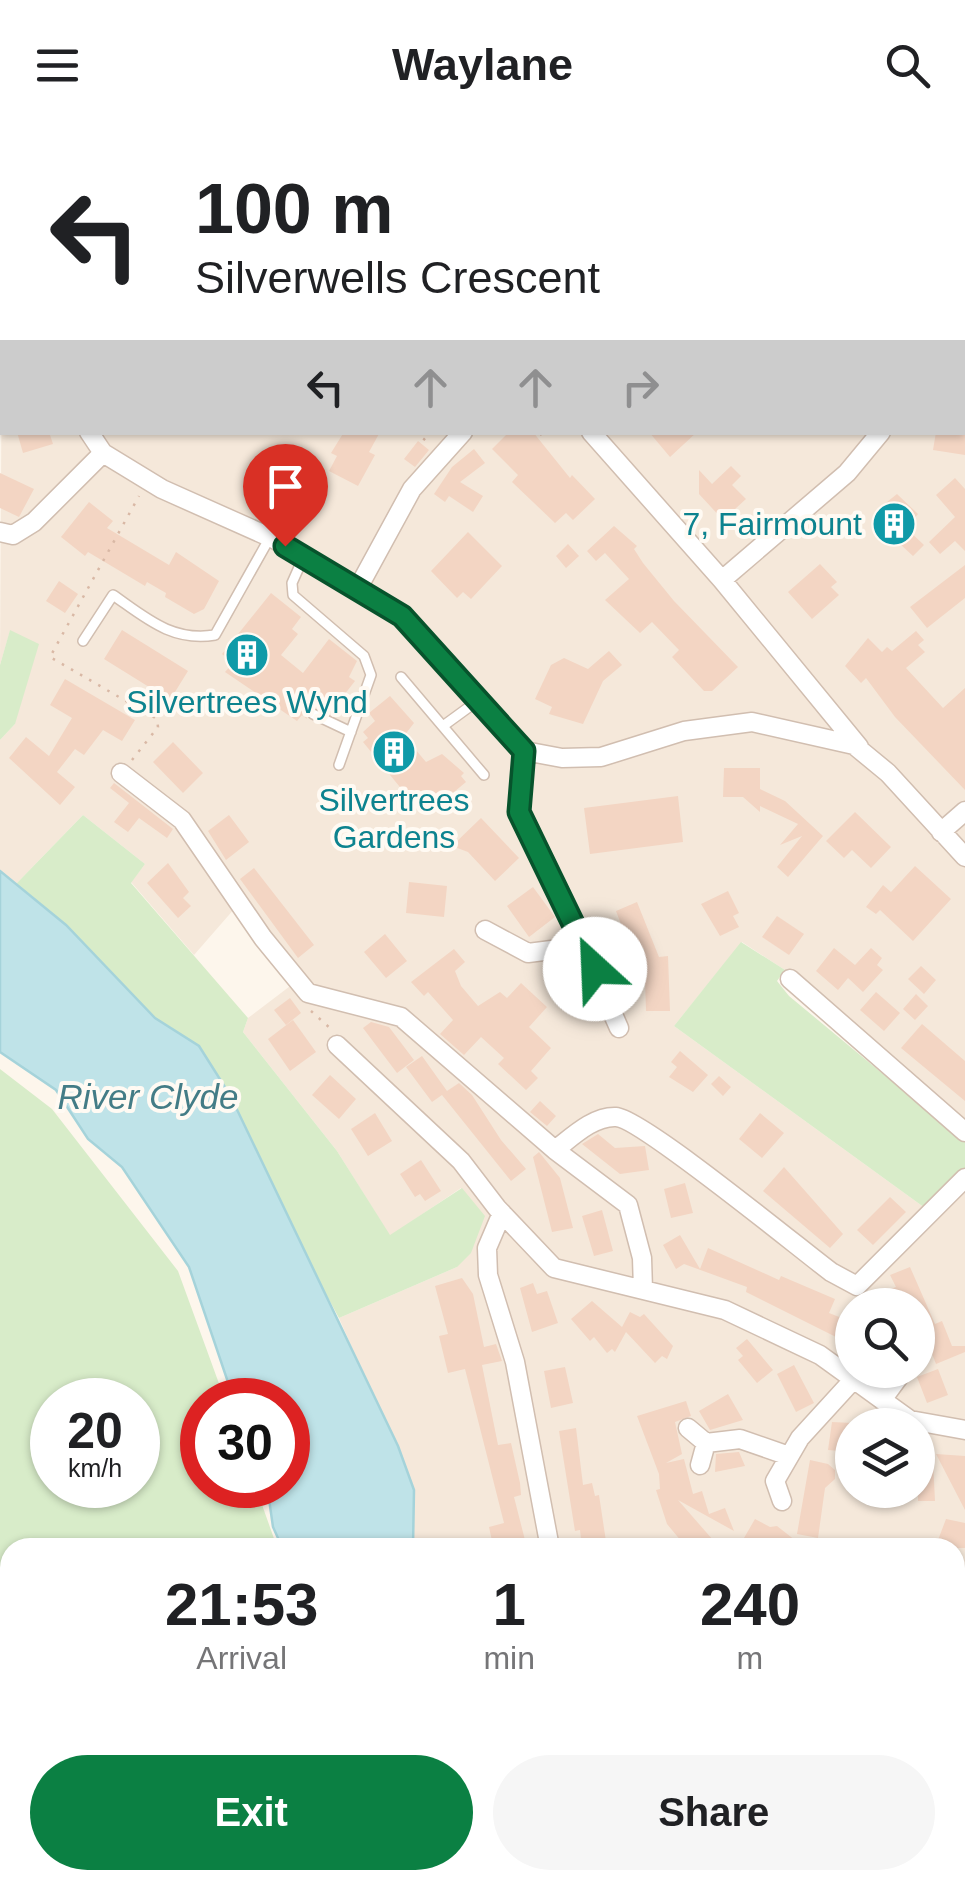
<!DOCTYPE html>
<html lang="en">
<head>
<meta charset="utf-8">
<style>
	:root { --surface:#fff; --page:#f6f6f6; --text:#202124; --muted:#757577; --accent:#0b8043 }
	body { margin:0; font-family:Arial,sans-serif; background:var(--page); color:var(--text); height:100vh; display:flex; flex-direction:column; font-size:38px; white-space:nowrap }
	* { box-sizing:border-box; margin:0 }
	p { font-size:32px; color:var(--muted) }
	.icon { flex:none; width:55px; height:55px; fill:none; stroke:currentColor; stroke-width:2; stroke-linecap:round; stroke-linejoin:round }
	.map { position:relative; flex:1; overflow:hidden }
	.sheet { position:absolute; left:0px; top:1408px; width:965px; height:352px; display:flex; flex-direction:column; background:var(--surface); border-radius:30px 30px 0 0; box-shadow:0 2px 8px #0004 }
	.sheet>* { flex:none }
	.hud { position:absolute; left:0px; top:0px; width:965px; height:305px; box-shadow:0 2px 8px #0004; background:#fff; color:var(--text); overflow:hidden }
	.controls { position:absolute; left:835px; top:1158px; display:grid; gap:20px }
	.controls a { display:grid; place-items:center; width:100px; height:100px; border-radius:50%; background:var(--surface); box-shadow:0 2px 8px #0004; font-size:50px }
	.speed { position:absolute; left:30px; top:1248px; display:flex; gap:20px; font-size:50px; font-weight:700; text-align:center }
	.speed>* { display:grid; place-content:center; width:130px; height:130px; border-radius:50%; background:var(--surface); box-shadow:0 2px 8px #0004; line-height:1 }
	.speed small { font-size:25px; font-weight:400 }
	.speed .limit { border:15px solid #d22; background:#fff; color:#111 }
	.pin { position:absolute; display:grid; place-items:center; width:85px; height:85px; color:#fff; margin:-102px -42px; border-radius:50% 50% 50% 0; rotate:-45deg; box-shadow:0 0 10px #0007 }
	.pin .icon { rotate:45deg }
	.me { position:absolute; width:110px; margin:-55px; rotate:335deg; stroke-linejoin:round; filter:drop-shadow(0 0 8px #0008) }
	.turn { display:flex; align-items:center; gap:35px; height:210px; padding:0 30px; font-size:45px }
	.turn .icon { width:130px; height:130px; stroke-width:2.5 }
	.turn b { display:block; font-size:70px; line-height:85px }
	.lanes { display:flex; align-items:center; height:95px; padding:0 30px; background:#0003; justify-content:center; gap:50px; direction:ltr }
	.lanes .off { opacity:.35 }
	.eta { display:flex; justify-content:space-evenly; align-items:center; height:170px; text-align:center }
	.eta b { font-size:60px; font-weight:600; line-height:70px }
	.cta { display:flex; gap:20px; margin-top:auto; padding:20px 30px }
	.cta a { flex:1; height:115px; border-radius:60px; background:var(--accent); color:#fff; font-size:40px; font-weight:600; line-height:115px; text-align:center }
	.cta a+a { background:var(--page); color:var(--text) }
	header { display:flex; justify-content:space-between; align-items:center; height:130px; padding:0 30px; background:var(--surface); font-size:45px; font-weight:600 }
	.map>svg:first-child { display:block }
	.residential { fill:#f5e8da; fill-rule:evenodd }
	.green { fill:#d8ecc9; fill-rule:evenodd }
	.water { fill:#bfe3e8; stroke:#a5d3da; stroke-width:2.5 }
	.building { fill:#f3d5c3 }
	.lines { fill:none; stroke-linecap:round; stroke-linejoin:round }
	.service-casing { stroke:#d1beb0; stroke-width:12 }
	.minor-casing { stroke:#d1beb0; stroke-width:21 }
	.path { stroke:#d9b8a5; stroke-width:2.5; stroke-dasharray:2.5 8; stroke-linecap:butt }
	.service { stroke:#fff; stroke-width:9 }
	.minor { stroke:#fff; stroke-width:18 }
	.route-casing { stroke:#07532c; stroke-width:25 }
	.route { stroke:#0b8043; stroke-width:18 }
	.labels { text-anchor:middle; stroke-width:8; stroke-linejoin:round; paint-order:stroke }
	.culture-label { font-size:32px; fill:#0d838f; stroke:#fffaf3 }
	.water-label { font-size:35px; font-style:italic; fill:#437c86; stroke:#fffaf3 }
</style>
</head>
<body>
<header><svg class="icon" aria-label="menu" viewBox="0 0 24 24"><path d="M4 6h16M4 12h16M4 18h16"/></svg>Waylane<svg class="icon" aria-label="search" viewBox="0 0 24 24"><circle cx="10" cy="10" r="6"/><path d="M15 15l6 6"/></svg></header>
<div class="map">
<svg width="965" height="1759" viewBox="0 0 965 1759">
	<rect width="100%" height="100%" fill="#fdf6ec"/>
	<path class="residential" d="M0,0H144L145,2H2L0,137Z
		M234,0H965V991L797,848L742,812L674,896L925,1078L965,1059V1582L956,1667L965,1759H686L684,1750H955V1418L413,1417L414,1360L339,1188L457,1137L461,1058L390,1106L337,1021L243,902L248,888L302,847L242,770L194,825L131,752L145,734L83,685L16,754L0,741V610L15,594L10,501L0,535L2,182V302H962V2H230ZM852,1175H918V1240H852ZM852,1295H918V1360H852Z
		M494,1750H662L664,1759H483Z"/>
	<path class="green" d="M10,500L39,514L15,594L0,610V535Z
		M83,685L145,734L131,753L248,888L243,902L337,1021L390,1105L462,1058L485,1086L471,1123L457,1137L339,1188L295,1107L230,965L199,916L155,888L66,795L16,754Z
		M741,812L785,840L777,851L789,866L965,1012V1043L925,1078L674,896Z
		M0,939L52,979L178,1141L225,1270H202V1355H255L277,1417L10,1418V1750H273V1759H0ZM138,1270V1355H52V1270Z"/>
	<path class="water" d="M0,741L66,795L155,888L199,916L230,965L398,1316L414,1360L413,1417H282L273,1397L267,1355H288V1270H234L189,1137L122,1037L88,1009L56,960L0,922Z
		M286,1750H406V1759H285Z"/>
	<path class="building" d="M17,302H49L53,314L23,323Z
		M344,302H380L369,322L375,325L358,356L329,341L337,326L331,323Z
		M509,302H533L570,348L572,345L595,369L573,390L566,383L555,393L512,352L518,345L492,319Z
		M649,302H697L670,327Z
		M936,302H965V325L933,320Z
		M418,311L429,320L415,337L404,329Z
		M474,319L485,333L460,352L483,366L473,382L449,366L445,372L434,364L452,337Z
		M731,336L741,346L732,355L746,369L723,390L699,364V340L712,354Z
		M0,343L34,359L19,387L0,378Z
		M955,348L965,359V421L955,411L940,424L929,412L955,387L936,365Z
		M897,364L918,384L906,398L924,415L913,426L874,390L877,380Z
		M89,372L113,391L107,398L169,435L176,422L219,451L204,479L194,484L165,467L166,463L147,452L145,456L88,422L85,426L61,407Z
		M614,396L637,416L634,419L643,433L674,471L738,537L712,561H704L672,527L679,520L652,492L640,503L605,470L629,449L605,423L596,431L587,421Z
		M468,402L502,436L471,469L463,462L457,468L431,441Z
		M568,414L579,426L566,438L556,426Z
		M820,434L837,452L831,457L839,465L812,489L788,462Z
		M965,435V468L927,498L910,477Z
		M59,451L78,464L65,483L46,471Z
		M271,463L301,487L292,499L298,504L281,525L303,543L329,509L357,531L349,547L355,551L330,583L320,575L311,576L305,581L307,589L302,585L297,591L225,542L233,533L222,524Z
		M122,500L188,541L170,570L104,529Z
		M916,501L924,510L918,515L925,522L906,538L943,578L965,558V660L895,587L866,548L861,553L845,536L868,508L882,522L887,517L892,521Z
		M609,521L622,535L603,551L583,594L549,584L552,577L535,569L551,535L564,528L588,539Z
		M65,549L135,590L122,611L103,600L84,625L75,619L57,642L75,657L60,675L9,628L26,607L49,626L72,588L50,575Z
		M390,566L414,593L404,606L426,632L442,624L464,643L461,646L466,652L442,672L436,664L423,675L418,669L413,673L363,612L368,608L363,602L375,591L369,583Z
		M173,612L203,643L183,663L153,632Z
		M724,638H760V659L785,671L823,706L788,747L777,737L802,706L780,715L798,694L760,676V682L743,667H723Z
		M114,653L173,699L167,708L139,688L128,702L114,692L129,673L110,658Z
		M678,666L683,712L590,724L584,678Z
		M855,682L891,717L871,738L852,720L844,728L826,711Z
		M229,685L249,712L226,730L208,701Z
		M481,688L519,728L495,751L468,722L452,716Z
		M168,733L189,762L183,768L191,776L178,788L147,753Z
		M915,736L951,769L913,811L880,780L876,784L866,777L883,755L891,762Z
		M254,738L314,815L298,828L240,749Z
		M409,752L447,756L444,787L406,783Z
		M533,757L555,787L529,807L507,776Z
		M728,761L739,783L733,786L739,797L720,806L701,774Z
		M637,772L659,827L668,826L670,881H646L644,818L627,825L619,805L624,802L616,781Z
		M777,786L804,804L789,825L762,807Z
		M385,804L407,831L386,848L364,822Z
		M834,818L855,835L871,818L882,828L877,835L883,840L863,862L848,848L838,860L816,841Z
		M454,819L465,832L455,841L461,856L478,876L500,862L507,868L521,853L547,877L529,897L551,918L531,941L538,948L526,960L498,934L504,928L481,907L464,925L440,904L453,890L428,862L424,866L411,852Z
		M921,836L936,850L924,864L908,849Z
		M876,862L900,883L884,901L860,880Z
		M916,864L928,876L915,890L903,879Z
		M290,868L301,883L286,895L274,880Z
		M293,890L316,922L290,941L268,909Z
		M371,892L389,897L414,930L397,943L363,898Z
		M922,894L965,931V971L901,918Z
		M680,921L708,945L693,962L669,947L677,937L671,932Z
		M422,926L447,961L459,953L472,965L501,1010L526,1039L511,1051L442,965L432,972L406,937Z
		M330,945L356,969L339,989L312,965Z
		M719,946L731,957L723,966L711,954Z
		M540,971L556,986L547,996L530,982Z
		M375,983L392,1011L368,1026L351,999Z
		M760,983L784,1003L762,1028L739,1009Z
		M598,1004L615,1018L645,1016L649,1040L620,1044L582,1014Z
		M539,1022L560,1048L573,1098L552,1102L533,1027Z
		M421,1030L441,1061L425,1071L420,1064L415,1067L400,1044Z
		M784,1037L843,1104L830,1118L763,1061Z
		M685,1053L693,1083L671,1088L664,1059Z
		M890,1067L906,1082L873,1115L857,1100Z
		M602,1080L613,1121L594,1126L582,1086Z
		M680,1105L700,1139L708,1118L779,1150L781,1146L835,1169L829,1183L852,1192V1215L746,1162L747,1157L684,1134L676,1139L663,1115Z
		M910,1137L935,1194L942,1191L952,1216H965V1222L936,1234L918,1188V1175H880L876,1165L896,1157L890,1145Z
		M462,1148L473,1164L484,1217L496,1214L502,1231L482,1235L498,1315L511,1313L520,1353L521,1365L514,1367L526,1414L512,1418L505,1408L492,1411L489,1397L504,1393L465,1239L448,1243L439,1206L448,1204L435,1156Z
		M533,1153L537,1164L547,1161L558,1193L532,1202L520,1158Z
		M592,1171L622,1197L630,1182L640,1187L644,1184L673,1216L667,1229L662,1226L655,1233L626,1202L615,1222L612,1219L607,1223L594,1207L590,1211L571,1189Z
		M747,1209L773,1240L757,1253L738,1230L743,1226L736,1218Z
		M794,1235L814,1273L796,1282L777,1244Z
		M565,1237L573,1273L551,1278L544,1241Z
		M938,1239L948,1265L927,1273L917,1247Z
		M728,1264L743,1290L710,1300L699,1281Z
		M686,1271L691,1286L675,1292L682,1324L666,1333L684,1329L693,1364L702,1361L709,1384L725,1378L734,1401L678,1370L720,1418H687L667,1394L656,1360L660,1359L659,1344L637,1286Z
		M832,1292L852,1293V1322L828,1320Z
		M576,1298L583,1355L592,1353L595,1366L599,1365L607,1418H582L580,1400L575,1401L559,1301Z
		M739,1322L745,1336L715,1342L716,1324Z
		M936,1324L965,1326V1380Z
		M810,1330L828,1334L835,1340V1349L825,1358L818,1408L797,1404Z
		M918,1331H933L935,1371H918Z
		M755,1389L770,1397L777,1396L805,1418H762L744,1408Z
		M946,1389L965,1393V1418H935Z"/>
	<g class="lines">
		<defs>
			<path id="service" d="M304,426L292,453L293,465L364,526L371,545L339,635
				M83,511L113,465C146,488 172,512 215,505L269,409
				M401,547L484,645
				M313,584L351,602
				M443,596L476,572"/>
			<path id="minor" d="M428,0L431,2
				M857,0L859,2
				M115,2L119,0
				M169,2L170,0
				M772,2L775,0
				M0,40H2
				M962,249L965,250
				M89,302L103,323L162,359L274,409L402,485L525,621L562,628L601,627L684,601L752,592L854,615L888,643L965,727
				M591,302L722,450L859,617
				M0,402L13,405L34,392L103,323
				M722,450L847,343L881,302
				M358,458L412,359L463,302
				M121,643L182,690L263,808L308,863L401,887L555,1020C572,1007 593,986 616,987C641,988 799,1118 831,1142L857,1156L965,1048
				M941,702L965,681
				M485,800L528,823L583,816L519,683L525,621
				M583,816L619,898
				M790,849L965,1002
				M337,915L461,1031L497,1078L554,1138L725,1180L820,1225L910,1290L965,1300
				M555,1020L628,1075L642,1128L643,1159
				M502,1083L487,1118L488,1145L515,1232L550,1418
				M882,1270L904,1240
				M688,1298L706,1313L740,1309L789,1326
				M700,1335L706,1313
				M782,1371L775,1351L800,1308L853,1250
				M955,1507L965,1509
				M965,1567V1622
				M955,1677L965,1676
				M566,1750L569,1759
				M812,1759L817,1750"/>
		</defs>
		<use href="#service" class="service-casing"/>
		<use href="#minor" class="minor-casing"/>
		<path class="path" d="M202,2L206,0
			M0,21H2
			M0,163L2,160
			M415,302L430,314
			M540,305L543,302
			M132,630L158,597L157,589L50,527L139,366
			M311,881L331,899
			M0,1601L10,1605
			M139,1750L140,1759
			M130,1759L133,1750"/>
		<use href="#service" class="service"/>
		<use href="#minor" class="minor"/>
	</g>
	<g class="lines">
		<defs>
			<path id="route" d="M285,416L402,486L524,621L519,682L595,839"/>
		</defs>
		<use href="#route" class="route-casing"/>
		<use href="#route" class="route"/>
	</g>
	<defs>
		<symbol id="building-disc" viewBox="-11 -11 22 22"><circle r="9.5" fill="#0f9aa8" stroke="#fffaf3"/><path d="M-4-6H4V6H1V3H-1V6H-4ZM-2.5-4.3h1.7v1.8h-1.7ZM.8-4.3h1.7v1.8H.8ZM-2.5-1h1.7V.8h-1.7ZM.8-1h1.7V.8H.8Z" fill="#fff"/></symbol>
	</defs>
	<g fill-rule="evenodd">
		<use href="#building-disc" x="869" y="369" width="50" height="50"/>
		<use href="#building-disc" x="222" y="500" width="50" height="50"/>
		<use href="#building-disc" x="369" y="597" width="50" height="50"/>
	</g>
	<g class="labels">
		<g class="culture-label">
			<text x="862" y="405" text-anchor="end">7, Fairmount</text>
			<text x="247" y="583">Silvertrees Wynd</text>
			<text x="394" y="681">Silvertrees<tspan x="394" dy="37">Gardens</tspan></text>
		</g>
		<g class="water-label">
			<text x="148" y="979">River Clyde</text>
		</g>
	</g>
</svg>
<div class="controls">
<a><svg class="icon" aria-label="search" viewBox="0 0 24 24"><circle cx="10" cy="10" r="6"/><path d="M15 15l6 6"/></svg></a>
<a><svg class="icon" aria-label="layers" viewBox="0 0 24 24"><path d="M12 4l9 5-9 5-9-5zM3 14l9 5 9-5"/></svg></a>
</div>
<div class="speed"><div>20<small>km/h</small></div><div class="limit">30</div></div>
<div class="pin" style="left:285px;top:416px;background:#d93025"><svg class="icon" aria-label="arrive" viewBox="0 0 24 24"><path d="M6 21V4h12l-3 4 3 4H6"/></svg></div>
<svg class="me" style="left:595px;top:839px" viewBox="-20 -20 40 40"><circle r="19" fill="#fff"/><path d="M0-13L10 11 0 6-10 11z" fill="#0b8043"/></svg>
<div class="hud">
<div class="turn"><svg class="icon" aria-label="left" viewBox="0 0 24 24"><path d="M17 20v-9H6M10 6l-5 5 5 5"/></svg><div><b>100 m</b>Silverwells Crescent</div></div>
<div class="lanes"><svg class="icon" aria-label="left" viewBox="0 0 24 24"><path d="M17 20v-9H6M10 6l-5 5 5 5"/></svg><svg class="icon off" aria-label="ahead" viewBox="0 0 24 24"><path d="M12 20V5M6 11l6-6 6 6"/></svg><svg class="icon off" aria-label="ahead" viewBox="0 0 24 24"><path d="M12 20V5M6 11l6-6 6 6"/></svg><svg class="icon off" aria-label="right" viewBox="0 0 24 24"><path d="M7 20v-9h11M14 6l5 5-5 5"/></svg></div>
</div>
<section class="sheet">
<div class="eta">
<div><b>21:53</b><p>Arrival</p></div>
<div><b>1</b><p>min</p></div>
<div><b>240</b><p>m</p></div>
</div>
<div class="cta"><a>Exit</a><a>Share</a></div>
</section>
</div>
</body>
</html>
